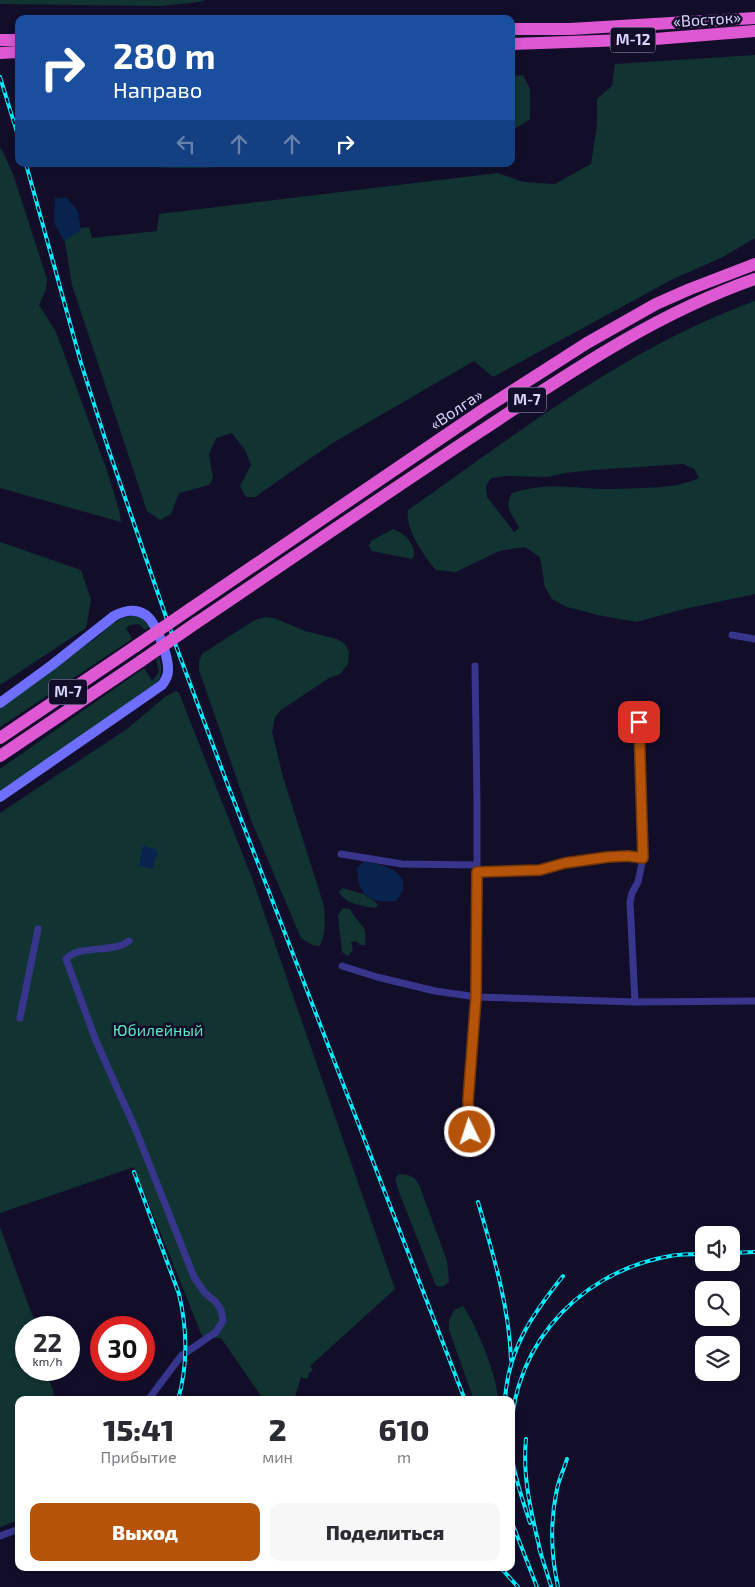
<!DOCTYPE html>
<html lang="ru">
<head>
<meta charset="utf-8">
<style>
	:root { --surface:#fff; --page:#f7f7f7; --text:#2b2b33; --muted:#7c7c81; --accent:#b45309 }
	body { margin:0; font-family:"Exo 2",sans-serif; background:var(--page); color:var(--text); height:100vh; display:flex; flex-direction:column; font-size:19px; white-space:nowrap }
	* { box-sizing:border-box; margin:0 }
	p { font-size:16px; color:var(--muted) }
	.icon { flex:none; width:28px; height:28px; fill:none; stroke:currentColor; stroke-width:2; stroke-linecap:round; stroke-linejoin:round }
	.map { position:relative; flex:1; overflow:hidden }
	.drawer { position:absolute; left:15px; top:1396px; width:500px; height:175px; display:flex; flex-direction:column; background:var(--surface); border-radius:10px; box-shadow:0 2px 8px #0003 }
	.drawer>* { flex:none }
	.top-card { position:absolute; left:15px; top:15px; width:500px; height:152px; border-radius:10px; box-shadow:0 2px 8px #0003; background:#1a4fa0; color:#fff; overflow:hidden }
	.tools { position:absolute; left:695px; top:1226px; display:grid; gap:10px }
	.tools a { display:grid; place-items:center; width:45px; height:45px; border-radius:10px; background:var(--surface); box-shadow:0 2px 8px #0003; font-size:25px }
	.speed { position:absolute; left:15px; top:1316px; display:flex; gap:10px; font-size:25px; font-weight:700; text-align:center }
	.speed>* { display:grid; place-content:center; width:65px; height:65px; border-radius:50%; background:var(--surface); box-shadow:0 2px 8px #0003; line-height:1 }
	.speed small { font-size:12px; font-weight:400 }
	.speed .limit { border:8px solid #d22; background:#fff; color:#111 }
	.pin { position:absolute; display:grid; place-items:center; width:42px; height:42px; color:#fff; margin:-21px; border-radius:10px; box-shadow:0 2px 8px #0006 }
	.me { position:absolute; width:55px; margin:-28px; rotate:356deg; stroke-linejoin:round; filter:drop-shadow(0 0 4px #0008) }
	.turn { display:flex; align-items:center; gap:18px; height:105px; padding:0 15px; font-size:22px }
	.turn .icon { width:65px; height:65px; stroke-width:2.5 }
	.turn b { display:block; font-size:35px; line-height:42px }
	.lanes { display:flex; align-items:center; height:48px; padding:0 15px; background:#0003; justify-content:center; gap:25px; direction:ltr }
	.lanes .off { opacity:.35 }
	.eta { display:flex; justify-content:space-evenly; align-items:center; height:85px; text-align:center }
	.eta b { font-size:30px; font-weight:800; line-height:35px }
	.button { display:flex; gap:10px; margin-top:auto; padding:10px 15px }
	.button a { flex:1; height:58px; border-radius:10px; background:var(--accent); color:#fff; font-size:20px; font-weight:800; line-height:58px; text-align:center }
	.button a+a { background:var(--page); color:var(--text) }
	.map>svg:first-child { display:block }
	.green { fill:#113432; fill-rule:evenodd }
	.water { fill:#08244e }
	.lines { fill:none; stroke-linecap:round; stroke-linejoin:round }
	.minor { stroke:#37368c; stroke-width:7 }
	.secondary { stroke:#6e6fff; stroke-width:10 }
	.trunk { stroke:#de58d4; stroke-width:12 }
	.rail-casing { stroke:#03edff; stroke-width:4 }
	.rail { stroke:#120e2a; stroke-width:2; stroke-dasharray:5.5; stroke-linecap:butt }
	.trunk-bridge { stroke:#de58d4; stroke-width:12 }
	.route-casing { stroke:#753606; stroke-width:12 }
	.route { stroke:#b45309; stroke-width:9 }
	.labels { text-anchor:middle; stroke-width:5; stroke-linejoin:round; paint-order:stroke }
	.shield { fill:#120e2a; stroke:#9e9bbf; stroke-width:1 }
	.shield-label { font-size:15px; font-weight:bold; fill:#dad7ff }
	.street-label { font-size:16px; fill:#dad7ff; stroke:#120e2a }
	.park-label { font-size:16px; fill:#59e9c1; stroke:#120e2a }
</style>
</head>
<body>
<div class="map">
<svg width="755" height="1587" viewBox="0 0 755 1587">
	<rect width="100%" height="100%" fill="#120e2a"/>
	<path class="green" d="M0,0H205L199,2L161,6L0,4Z
		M755,55V238L723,257L673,279L493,377L474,361L331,444L255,497H246L240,486L251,465L245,450L232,433L216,438L209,454L213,478L209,485L179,493L171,514L160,520L147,511L72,285L63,230L89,227L92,238L157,231L159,214L498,173L523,182L555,184L591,164L597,125V99L612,86L615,64Z
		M523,75L530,89V119L511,131V76Z
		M0,148L3,152L13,174L47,279L46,289L39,305L56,332L107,471L119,510L121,522L0,488Z
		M88,164H256C200,171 144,167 88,164Z
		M755,301V594L684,609L636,622L598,615L567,607L552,599L545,587L540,557L525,547L499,551L456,572L436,570C424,556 405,529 408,510C518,433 627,347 755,301ZM683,464L694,469L699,478C682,486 664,487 646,488C635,488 623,489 611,489C575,489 549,481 512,493C503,510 513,513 519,528L514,532L487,497L486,486L491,478L506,476L547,477L565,473L592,470Z
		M393,529C404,533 415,543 414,556L412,559L372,551L369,546L371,541Z
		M0,542L81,570L91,600L86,628L0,685Z
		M133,616L142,618L149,627L145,630L139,624L130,625L126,628L132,639L0,727V708L100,635C110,625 118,617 133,616Z
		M265,617L274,618L305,631L337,639L345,644L349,652L348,664L340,674L329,678L281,710L275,717L272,732L283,777L324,906C325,920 326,933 320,946L312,945L301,938L251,820L199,670V662L202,654L255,620Z
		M159,657C162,667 163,676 156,684L0,792V769L144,668L152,681L159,672L156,659Z
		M176,691L179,693L252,878L395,1289L310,1366L313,1370L308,1374L309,1376L306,1379L301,1377L294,1400H264L221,1338H203L134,1167L0,1213V813L127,729L165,697Z
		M342,888L364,894C368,899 374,899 378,905L375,908C363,906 345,904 339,892Z
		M343,908L350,909C359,926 368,924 365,945H361L356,941L351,942L353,950L348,956L342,952L338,915Z
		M399,1174C411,1175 415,1176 420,1187L447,1261L449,1282L442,1287L436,1286L399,1192L395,1179Z
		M0,1227L31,1312L39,1327L26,1328V1370H45L53,1390L54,1398L73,1396L81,1400H19V1520L0,1527Z
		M463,1306C477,1327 497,1375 498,1400H474L449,1330V1321L454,1310Z"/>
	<path class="water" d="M55,198H67L78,211L81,230L64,241L54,223Z
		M143,846L156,849L158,856L155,859L153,869L139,866Z
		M363,862C384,863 419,875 396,901C369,903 358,896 357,868Z"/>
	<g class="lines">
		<path class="minor" d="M732,635L755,639
			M341,854L402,864L477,865
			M477,872L540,870L565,863L608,857L628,856L643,858
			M129,941C112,954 79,944 66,959L96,1041L135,1128L194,1277L205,1293L216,1302L221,1310L223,1321L216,1332L181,1356L148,1400
			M342,966L377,977L435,991L477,997L635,1002L755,1001
			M635,1002L630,902L632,893L638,882L643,858L639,722
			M20,1018L38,929
			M470,1132L468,1101L477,997V802L475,666
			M0,1536L19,1529"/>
		<path class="secondary" d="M0,703L52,665L114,616C124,611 134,608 144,614C156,620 169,658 168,671C168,677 165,681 162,685L0,797"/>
		<path class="trunk" d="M511,29H570L755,18
			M0,40H19
			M511,44L655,39L755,31
			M0,53L19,52
			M190,609L484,409L587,343L656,304L690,289L755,264
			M196,623C291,559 385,494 481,431C569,373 655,314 755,279
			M0,738L136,646
			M0,756L141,661"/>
		<defs>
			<path id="rail" d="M0,77L19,139
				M26,164L81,363L108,448L176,646L227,783L465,1400
				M134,1172L179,1294C187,1328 188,1365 178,1400
				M478,1202C493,1254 509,1305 511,1360
				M731,1253L755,1252
				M505,1400C508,1349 532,1315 563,1276
				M526,1439C522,1478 532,1516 541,1554
				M511,1520L537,1587
				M530,1523C523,1501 515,1479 512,1457C502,1356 573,1273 670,1256C680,1254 693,1254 704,1254
				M539,1548L551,1586
				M501,1568L518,1587
				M558,1587C551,1555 550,1521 557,1489C559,1479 564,1469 567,1459"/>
		</defs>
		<use href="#rail" class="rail-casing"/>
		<use href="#rail" class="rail"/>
		<path class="trunk-bridge" d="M136,646L190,609
			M141,661L196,623"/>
	</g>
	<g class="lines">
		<defs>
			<path id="route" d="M470,1132L468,1101L476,997L477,872L540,870L565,863L608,857L628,856L643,858L639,722"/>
		</defs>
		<use href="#route" class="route-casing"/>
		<use href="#route" class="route"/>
	</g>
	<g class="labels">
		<g class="shield">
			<rect x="610.5" y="27.5" width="45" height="25" rx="4"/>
			<rect x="508" y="387.5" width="38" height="25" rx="4"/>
			<rect x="49" y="679.5" width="38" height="25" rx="4"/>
		</g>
		<g class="shield-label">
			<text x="633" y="45">М-12</text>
			<text x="527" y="405">М-7</text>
			<text x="68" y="697">М-7</text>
		</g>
		<g class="street-label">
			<text transform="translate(707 19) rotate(-4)" y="6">«Восток»</text>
			<text transform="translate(456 409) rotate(-34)" y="6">«Волга»</text>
		</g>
		<g class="park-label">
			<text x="158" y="1036">Юбилейный</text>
		</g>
	</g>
</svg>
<div class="tools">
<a><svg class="icon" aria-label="sound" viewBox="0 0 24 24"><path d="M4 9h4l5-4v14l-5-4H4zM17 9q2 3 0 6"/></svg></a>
<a><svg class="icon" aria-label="search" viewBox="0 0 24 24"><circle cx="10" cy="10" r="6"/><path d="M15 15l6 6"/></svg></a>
<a><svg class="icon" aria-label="layers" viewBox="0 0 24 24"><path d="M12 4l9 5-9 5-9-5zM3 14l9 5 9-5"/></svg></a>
</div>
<div class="speed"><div>22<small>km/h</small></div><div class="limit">30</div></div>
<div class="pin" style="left:639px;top:722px;background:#d93025"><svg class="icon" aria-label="arrive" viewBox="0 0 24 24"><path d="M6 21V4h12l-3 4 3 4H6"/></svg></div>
<svg class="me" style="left:470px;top:1132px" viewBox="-20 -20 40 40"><circle r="17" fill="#b45309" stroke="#fff" stroke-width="3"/><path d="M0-11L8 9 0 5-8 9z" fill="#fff"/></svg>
<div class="top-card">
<div class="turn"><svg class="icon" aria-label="right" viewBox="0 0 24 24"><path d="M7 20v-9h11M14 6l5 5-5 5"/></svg><div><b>280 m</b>Направо</div></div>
<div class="lanes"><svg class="icon off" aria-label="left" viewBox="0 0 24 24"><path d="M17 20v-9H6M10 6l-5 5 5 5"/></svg><svg class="icon off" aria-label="ahead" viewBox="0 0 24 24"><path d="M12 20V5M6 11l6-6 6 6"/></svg><svg class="icon off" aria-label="ahead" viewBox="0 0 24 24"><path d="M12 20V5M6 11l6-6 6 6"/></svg><svg class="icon" aria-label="right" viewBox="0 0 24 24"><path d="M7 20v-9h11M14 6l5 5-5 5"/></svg></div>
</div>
<section class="drawer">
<div class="eta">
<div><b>15:41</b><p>Прибытие</p></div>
<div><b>2</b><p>мин</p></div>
<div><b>610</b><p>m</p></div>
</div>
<div class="button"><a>Выход</a><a>Поделиться</a></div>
</section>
</div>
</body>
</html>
